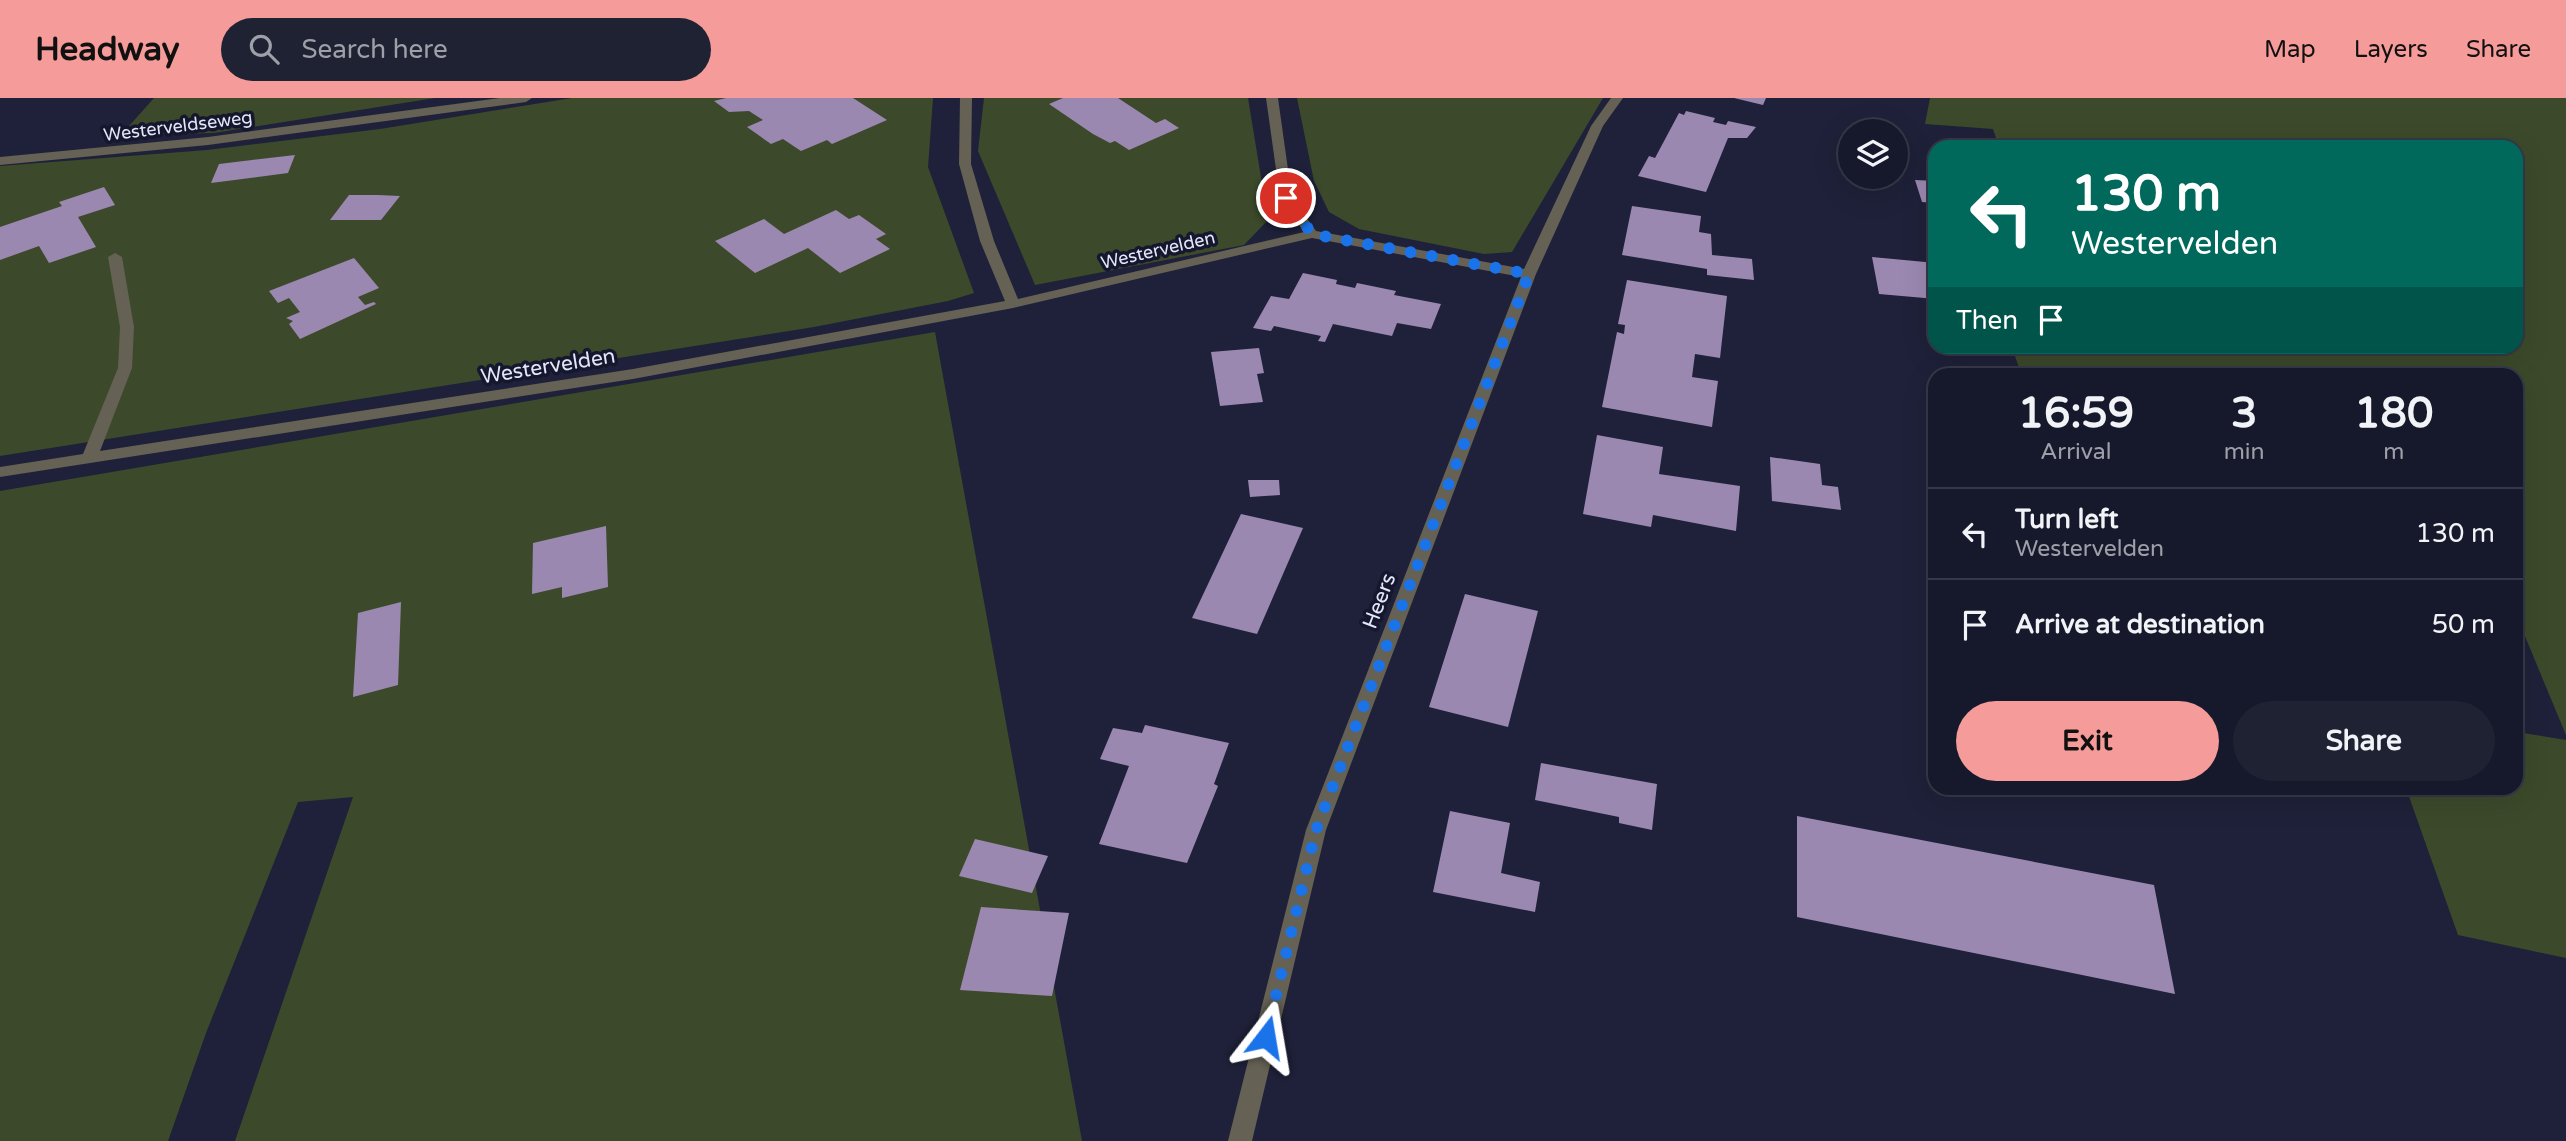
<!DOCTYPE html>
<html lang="en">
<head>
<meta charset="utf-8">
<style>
	:root { --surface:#16192b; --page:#1f2233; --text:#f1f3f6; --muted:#9ea0a9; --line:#353847; --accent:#f59b99 }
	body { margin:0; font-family:"Varela Round",sans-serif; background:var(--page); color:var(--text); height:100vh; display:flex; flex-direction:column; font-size:26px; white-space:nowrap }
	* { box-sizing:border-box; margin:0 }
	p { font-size:23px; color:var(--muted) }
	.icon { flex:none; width:38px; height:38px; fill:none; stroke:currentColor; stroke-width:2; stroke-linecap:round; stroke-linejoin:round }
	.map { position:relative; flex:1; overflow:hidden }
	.panel { position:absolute; left:1928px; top:270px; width:595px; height:427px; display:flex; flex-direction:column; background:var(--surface); border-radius:21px; box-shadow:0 7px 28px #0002,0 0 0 2px var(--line) }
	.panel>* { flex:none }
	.banner { position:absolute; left:1928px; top:42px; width:595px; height:214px; border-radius:21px; box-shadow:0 7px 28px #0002,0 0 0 2px var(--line); background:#00695c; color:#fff; overflow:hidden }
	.controls { position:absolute; left:1838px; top:21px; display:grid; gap:14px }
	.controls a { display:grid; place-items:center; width:70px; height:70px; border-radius:50%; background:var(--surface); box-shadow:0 7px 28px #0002,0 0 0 2px var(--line); font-size:35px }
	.pin { position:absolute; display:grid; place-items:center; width:60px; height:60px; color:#fff; margin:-30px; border:4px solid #fff; border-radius:50%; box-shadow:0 2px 7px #0007 }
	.me { position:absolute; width:77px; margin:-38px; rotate:14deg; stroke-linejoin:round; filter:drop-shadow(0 0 5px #0008) }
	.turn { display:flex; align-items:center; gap:24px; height:147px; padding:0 28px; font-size:32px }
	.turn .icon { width:91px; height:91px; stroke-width:2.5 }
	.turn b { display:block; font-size:49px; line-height:60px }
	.then { display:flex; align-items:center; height:66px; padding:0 28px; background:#0003; gap:14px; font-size:26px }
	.eta { display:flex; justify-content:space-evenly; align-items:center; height:119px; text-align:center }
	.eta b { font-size:42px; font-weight:700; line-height:49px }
	.action { display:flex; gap:14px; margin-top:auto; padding:14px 28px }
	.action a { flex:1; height:80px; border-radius:42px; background:var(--accent); color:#111; font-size:28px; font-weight:700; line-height:80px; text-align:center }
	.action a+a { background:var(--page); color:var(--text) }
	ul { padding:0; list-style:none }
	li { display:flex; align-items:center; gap:21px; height:91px; padding:0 28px; border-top:2px solid var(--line) }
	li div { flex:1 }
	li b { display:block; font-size:26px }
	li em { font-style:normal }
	header { display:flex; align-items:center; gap:42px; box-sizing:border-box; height:98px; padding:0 35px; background:var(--accent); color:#111 }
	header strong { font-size:33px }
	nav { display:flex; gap:38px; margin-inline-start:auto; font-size:24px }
	.search { width:490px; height:63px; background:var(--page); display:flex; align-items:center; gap:18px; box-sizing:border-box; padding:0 24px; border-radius:38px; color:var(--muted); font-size:26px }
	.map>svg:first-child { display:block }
	.green { fill:#3c4a2b }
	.building { fill:#9b88b1 }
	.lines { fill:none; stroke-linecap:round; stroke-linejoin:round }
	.minor { fill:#656154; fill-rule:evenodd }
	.route { stroke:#1a73e8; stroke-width:12; stroke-dasharray:0 21.6 }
	.labels { text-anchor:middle; stroke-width:7; stroke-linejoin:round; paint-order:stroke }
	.far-street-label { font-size:18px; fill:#e4e7f8; stroke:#15172f }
	.street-label { font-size:21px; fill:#e4e7f8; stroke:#15172f }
</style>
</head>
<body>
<header>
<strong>Headway</strong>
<div class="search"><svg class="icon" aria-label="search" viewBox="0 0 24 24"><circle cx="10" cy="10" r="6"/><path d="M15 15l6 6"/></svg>Search here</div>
<nav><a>Map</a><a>Layers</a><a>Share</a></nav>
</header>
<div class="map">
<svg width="2566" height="1043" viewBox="0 0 2566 1043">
	<rect width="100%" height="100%" fill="#1e2139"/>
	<path class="green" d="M154,0H435L214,35L121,37Z
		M572,0H933L928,69L974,195L948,203L814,229L0,358V68L207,52L380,31Z
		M984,0H1248L1268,122L1244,147L1035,187L978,53Z
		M1297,0H1603L1512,154L1484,156L1359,131L1329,114L1314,83Z
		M1930,0H2566V637L2517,519L2516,276H2021L2012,249L2516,248V49H1999L1993,31L1925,26Z
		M935,234L1082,1043H235L353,699L298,704L206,935L168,1043H0V393Z
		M2517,634L2566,642V860L2458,837L2406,690H2516Z"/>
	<path class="building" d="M726,0H853L887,22L832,46L827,42L801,53L783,41L771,46L747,29L763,22L749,13L729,14L714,3Z
		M1063,0H1118L1156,25L1165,21L1179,30L1129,52L1115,43L1110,45L1093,36L1049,6Z
		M1734,0H1766L1763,7Z
		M1686,13L1715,20L1713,24L1726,27L1728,23L1756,29L1747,40H1728L1706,94L1638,78L1649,58L1655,60L1679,15L1684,17Z
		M295,57L288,75L211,85L219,66Z
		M1915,82L1936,83V105L1922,104Z
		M104,89L115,107L78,119L96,149L49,165L39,148L0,162V129L62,108L59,104Z
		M349,97H378L400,98L381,122H330Z
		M1632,108L1701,118L1699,134L1711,136L1712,157L1752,161L1754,182L1707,177V171L1622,157Z
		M836,112L849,121L859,117L886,136L876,141L890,151L840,175L808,150L755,175L715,143L764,121L784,136Z
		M1872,159L1936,165V201L1879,196Z
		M354,160L379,190L358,199L365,207L374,204L376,206L300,241L289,226L293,223L286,220L300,214L289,200L278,205L269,193Z
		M1303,175L1337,182L1336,186L1355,190L1357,185L1396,193L1394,197L1441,206L1431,231L1397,225L1392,238L1333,226L1325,244L1318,243L1321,238L1274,228L1271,233L1253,230L1271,198L1289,201Z
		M1627,182L1727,198L1720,260L1695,256L1692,279L1718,283L1712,329L1602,309L1617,234L1624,236L1625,227L1618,226Z
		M1259,250L1264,275L1257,276L1263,304L1220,308L1211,254Z
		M1597,337L1663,349L1659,376L1740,388L1736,433L1653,417L1651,429L1583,416Z
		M1770,359L1820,366L1822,387L1838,389L1841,412L1772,403Z
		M1248,382H1279L1280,397L1250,399Z
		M1241,416L1303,430L1257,536L1192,520Z
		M606,428L608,489L562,500V489L532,496L533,445Z
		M1465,496L1538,513L1508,629L1429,609Z
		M401,504L398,587L353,599L358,515Z
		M1145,627L1229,645L1214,686L1218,688L1187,765L1099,746L1129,668L1100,661L1113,630L1142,635Z
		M1541,665L1657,686L1652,732L1619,725V719L1535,702Z
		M1450,713L1510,725L1501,775L1540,784L1535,814L1433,794Z
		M1797,718L2154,787L2175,896L1797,819Z
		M975,741L1048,758L1032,795L959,778Z
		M981,809L1069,815L1052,898L960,892Z"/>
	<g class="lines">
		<path class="minor" d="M500,0H532L526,4L208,47L0,67V59L208,39Z
			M960,0H972L971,66L994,143L1018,201L1304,134L1280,100L1266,0H1278L1292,100L1316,133L1524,171L1591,28L1611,0H1623L1603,28L1536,176L1326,732L1252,1043H1228L1306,732L1521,179L1312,140L1013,210L633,281L0,379V369L83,356L118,270L120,229L108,159L115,155L122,159L134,229L132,270L100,353L633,271L1005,203L980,143L959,66Z"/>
	</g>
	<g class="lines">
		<path class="route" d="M1266,939L1316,732L1529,176L1312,136L1286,100"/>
	</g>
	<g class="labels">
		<g class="far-street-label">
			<text transform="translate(178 28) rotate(-7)" y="6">Westerveldseweg</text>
			<text transform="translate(1158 152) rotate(-13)" y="6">Westervelden</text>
		</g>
		<g class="street-label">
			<text transform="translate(548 268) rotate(-9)" y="7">Westervelden</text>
			<text transform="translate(1379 503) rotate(-69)" y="7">Heers</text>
		</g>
	</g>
</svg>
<div class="controls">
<a><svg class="icon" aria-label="layers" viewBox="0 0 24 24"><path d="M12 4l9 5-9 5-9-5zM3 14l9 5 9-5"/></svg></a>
</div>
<div class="pin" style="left:1286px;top:100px;background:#d93025"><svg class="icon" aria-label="arrive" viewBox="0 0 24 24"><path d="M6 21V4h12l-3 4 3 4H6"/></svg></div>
<svg class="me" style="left:1266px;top:939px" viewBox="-20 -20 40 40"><path d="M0-17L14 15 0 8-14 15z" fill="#1a73e8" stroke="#fff" stroke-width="4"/></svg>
<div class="banner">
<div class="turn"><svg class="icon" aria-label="left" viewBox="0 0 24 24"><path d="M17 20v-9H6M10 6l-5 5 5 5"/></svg><div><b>130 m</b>Westervelden</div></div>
<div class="then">Then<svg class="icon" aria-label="arrive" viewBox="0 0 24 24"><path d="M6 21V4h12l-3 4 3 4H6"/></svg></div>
</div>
<section class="panel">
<div class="eta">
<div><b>16:59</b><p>Arrival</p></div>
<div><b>3</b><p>min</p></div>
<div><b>180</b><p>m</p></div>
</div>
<ul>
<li><svg class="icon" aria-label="left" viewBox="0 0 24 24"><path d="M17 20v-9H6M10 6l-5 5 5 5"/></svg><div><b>Turn left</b><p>Westervelden</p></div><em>130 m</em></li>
<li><svg class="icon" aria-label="arrive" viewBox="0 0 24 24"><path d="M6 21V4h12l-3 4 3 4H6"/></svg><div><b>Arrive at destination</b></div><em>50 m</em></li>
</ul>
<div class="action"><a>Exit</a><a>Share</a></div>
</section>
</div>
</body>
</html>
